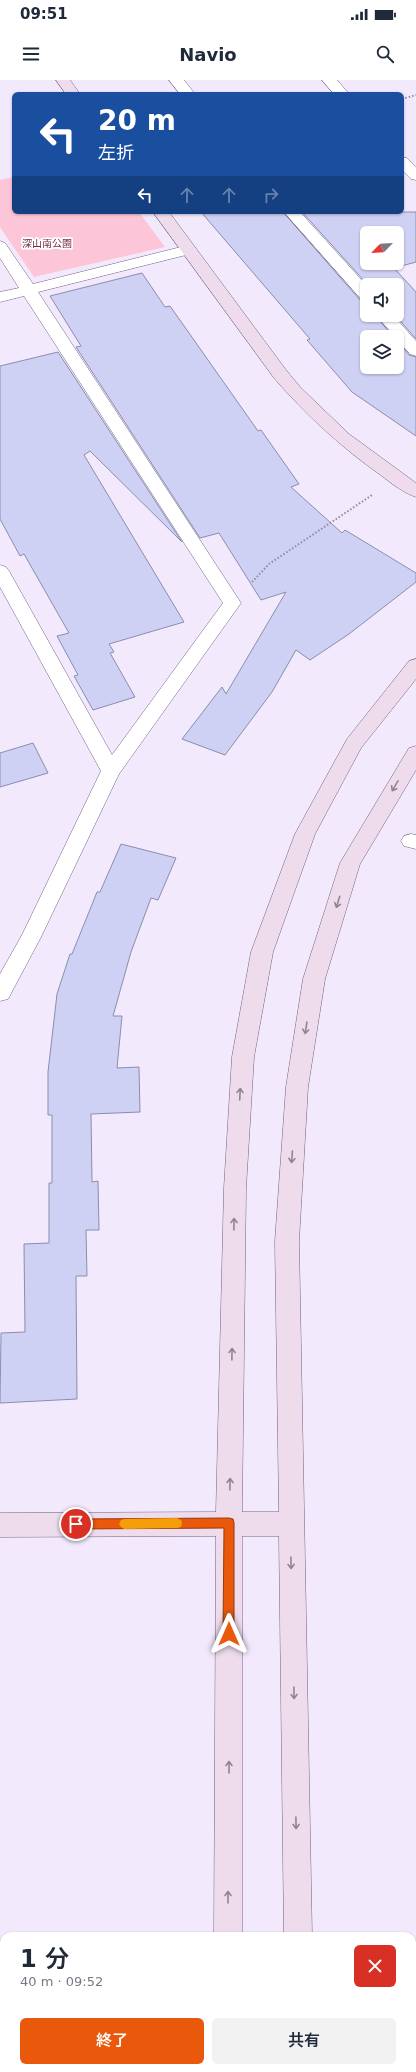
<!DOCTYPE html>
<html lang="ja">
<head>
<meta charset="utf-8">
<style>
	:root { --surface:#fff; --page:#f2f2f3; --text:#1f2937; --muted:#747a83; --accent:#ea580c }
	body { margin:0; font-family:"DejaVu Sans","Noto Sans JP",sans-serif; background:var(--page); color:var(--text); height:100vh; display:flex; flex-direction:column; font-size:15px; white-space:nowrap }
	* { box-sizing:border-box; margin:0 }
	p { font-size:13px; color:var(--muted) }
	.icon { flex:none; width:22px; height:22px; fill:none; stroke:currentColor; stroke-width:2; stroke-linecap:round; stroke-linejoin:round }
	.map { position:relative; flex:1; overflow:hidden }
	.drawer { position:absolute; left:0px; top:1852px; width:416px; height:140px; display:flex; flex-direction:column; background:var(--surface); border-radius:12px 12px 0 0; box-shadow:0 1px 3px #0004 }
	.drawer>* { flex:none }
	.hud { position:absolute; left:12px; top:12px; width:392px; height:122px; border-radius:6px; box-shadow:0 1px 3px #0004; background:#1a4fa0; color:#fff; overflow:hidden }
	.needle { width:26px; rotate:246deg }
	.controls { position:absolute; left:360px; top:146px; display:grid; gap:8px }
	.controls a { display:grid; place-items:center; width:44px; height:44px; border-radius:6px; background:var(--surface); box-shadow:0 1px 3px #0004; font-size:20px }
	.pin { position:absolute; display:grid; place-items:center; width:34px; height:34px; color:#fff; margin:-17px; border:2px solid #fff; border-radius:50%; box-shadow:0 1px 4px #0007 }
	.me { position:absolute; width:44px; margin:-22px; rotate:0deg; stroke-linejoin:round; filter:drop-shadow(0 0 3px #0008) }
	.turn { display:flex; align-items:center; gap:14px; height:84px; padding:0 20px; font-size:18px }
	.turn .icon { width:52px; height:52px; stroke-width:2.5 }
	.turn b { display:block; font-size:28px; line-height:34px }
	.lanes { display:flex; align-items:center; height:38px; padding:0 20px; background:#0003; justify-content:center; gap:20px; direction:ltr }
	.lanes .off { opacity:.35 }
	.round { display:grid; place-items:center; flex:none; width:42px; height:42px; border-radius:6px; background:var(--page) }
	.summary { display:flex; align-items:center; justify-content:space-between; height:68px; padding:0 20px }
	h1 { font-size:24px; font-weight:600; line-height:30px }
	.button { display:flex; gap:8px; margin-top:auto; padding:8px 20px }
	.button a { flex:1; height:46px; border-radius:6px; background:var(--accent); color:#fff; font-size:16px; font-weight:600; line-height:46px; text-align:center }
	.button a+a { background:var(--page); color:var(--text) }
	.status { display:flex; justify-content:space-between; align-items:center; height:28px; padding:0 20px; background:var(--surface); direction:ltr }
	.status svg { height:11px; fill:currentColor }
	header { display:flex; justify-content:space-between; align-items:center; height:52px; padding:0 20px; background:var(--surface); font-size:18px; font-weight:600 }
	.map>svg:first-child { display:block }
	.green { fill:#fdc6d8 }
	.building { fill:#cfd1f4; stroke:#8b8dad; fill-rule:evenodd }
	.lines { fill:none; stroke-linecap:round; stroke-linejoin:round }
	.lane-casing { stroke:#70627f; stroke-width:1 }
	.street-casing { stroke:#70627f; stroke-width:1 }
	.secondary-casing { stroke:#70627f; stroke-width:1 }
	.path { stroke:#918a9a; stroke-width:2; stroke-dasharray:1.5 2; stroke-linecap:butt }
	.lane { fill:#fff; fill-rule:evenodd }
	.street { fill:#fff; fill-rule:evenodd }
	.secondary { fill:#eedcec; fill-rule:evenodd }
	.oneway { stroke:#908492 }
	.route { fill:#ea580c; stroke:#983908 }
	.slow { fill:#f59e0b }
	.labels { text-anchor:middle; stroke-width:3.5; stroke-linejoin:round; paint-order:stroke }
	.far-park-label { font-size:10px; fill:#742b4a; stroke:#fff }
</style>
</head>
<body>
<div class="status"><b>09:51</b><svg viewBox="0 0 49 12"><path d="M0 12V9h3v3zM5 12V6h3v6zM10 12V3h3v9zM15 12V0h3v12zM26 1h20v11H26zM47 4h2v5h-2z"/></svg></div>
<header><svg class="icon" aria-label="menu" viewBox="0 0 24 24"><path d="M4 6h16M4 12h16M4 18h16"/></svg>Navio<svg class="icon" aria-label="search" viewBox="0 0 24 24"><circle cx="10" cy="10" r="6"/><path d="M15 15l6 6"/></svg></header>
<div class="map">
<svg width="416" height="1992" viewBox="0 0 416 1992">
	<rect width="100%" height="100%" fill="#f2e9fd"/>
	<path class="green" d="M14,97V132H139L165,167L34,197L0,147V100Z"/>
	<path class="building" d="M201,132H283L360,220L367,222V235H375L393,257H367V287H397V261L409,275L416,277V356L352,312L307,260L310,259Z
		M302,132H416V182L394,188L416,212V259L395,235H397V205H368ZM367,153H397V183H367Z
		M142,193L165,227L170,226L258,351L261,350L299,404L291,407L342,453L345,450L416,493V502L349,554L310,580L296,570L272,612L225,675L182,659L222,607L226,614L286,512L261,520L219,453L200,458L76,267L81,266L50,216Z
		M58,272L182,462L90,371L84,375L184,542L109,564L114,572L110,573L135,617L93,630L74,596L78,595L57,556L69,553L24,474L20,476L0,439V286Z
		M33,663L48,693L0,707V673Z
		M121,764L176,778L158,820L151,818L131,872L113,936H122L117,988L139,987L140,1032L91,1034L92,1102L98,1101L99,1150H86L87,1196H76L77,1319L0,1323L1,1253L25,1252L24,1164L49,1163V1103H52V1035H48V992L57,914L70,874H72L97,812H100Z"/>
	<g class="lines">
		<defs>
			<path id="lane" d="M411,754L416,755V769L404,766L401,761L404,756Z"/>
			<path id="street" d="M169,0H184L195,14H180Z
				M322,0H337L349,14H334Z
				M402,77L407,78L416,87V100L411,99L402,90Z
				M284,132H300L367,206V221L361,219Z
				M0,161L5,163L33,204L189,165L194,167L197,170L194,173L38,212L241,523L119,694L41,857L8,919L0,921V894L22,855L101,691L0,507V485L6,487L9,491L112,675L223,523L24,216L0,222V212L19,208L0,178Z
				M376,235H393L416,261V276L410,274Z"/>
			<path id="secondary" d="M56,0H70L80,14H66Z
				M153,132H169L286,290L301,308L349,354L416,403V417C404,413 392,404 382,396C342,368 306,335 274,298Z
				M416,579V599L361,668L315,754L273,872L254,977L246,1108L242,1432H279L275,1161L286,1007L303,899L340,783L409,668L416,666V690L360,784L325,899L308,1007L299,1161L312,1856H284L279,1456H242V1856H214L216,1456L0,1457V1433L216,1432L224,1108L232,977L251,872L295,754L347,659L409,581Z
				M213,1988H243V1992H213Z
				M286,1988H316V1992H286Z"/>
		</defs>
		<use href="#lane" class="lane-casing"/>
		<use href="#street" class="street-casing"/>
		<use href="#secondary" class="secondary-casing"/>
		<path class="path" d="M402,19L416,15
			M252,502L269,484L372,415"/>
		<use href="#lane" class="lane"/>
		<use href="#street" class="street"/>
		<use href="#secondary" class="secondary"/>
	</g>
	<defs><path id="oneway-shaft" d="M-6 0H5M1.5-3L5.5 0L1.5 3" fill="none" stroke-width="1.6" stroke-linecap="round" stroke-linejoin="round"/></defs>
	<g class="oneway">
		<use href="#oneway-shaft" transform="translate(395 706) rotate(120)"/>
		<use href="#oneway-shaft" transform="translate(338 822) rotate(107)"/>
		<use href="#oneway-shaft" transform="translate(306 948) rotate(99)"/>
		<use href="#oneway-shaft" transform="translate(240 1014) rotate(-87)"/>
		<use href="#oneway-shaft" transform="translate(292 1077) rotate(94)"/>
		<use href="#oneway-shaft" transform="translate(234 1144) rotate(-89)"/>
		<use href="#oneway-shaft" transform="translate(232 1274) rotate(-89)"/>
		<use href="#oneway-shaft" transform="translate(230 1404) rotate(-89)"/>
		<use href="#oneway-shaft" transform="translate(291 1483) rotate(89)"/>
		<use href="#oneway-shaft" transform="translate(294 1613) rotate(89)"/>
		<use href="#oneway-shaft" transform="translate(229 1687) rotate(-90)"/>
		<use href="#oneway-shaft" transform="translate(296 1743) rotate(89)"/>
		<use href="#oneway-shaft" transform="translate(228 1817) rotate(-90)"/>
	</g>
	<path class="route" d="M229,1438L233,1439L234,1443V1554L233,1558L229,1559L225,1558L223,1554L224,1448L76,1449L73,1448L71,1444L73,1441L76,1439Z"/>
	<path class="slow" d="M177,1438L181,1440L182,1443L181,1447L177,1448L124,1449L121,1447L119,1444L121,1440L124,1439Z"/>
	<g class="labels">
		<g class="far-park-label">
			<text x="47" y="167">深山南公園</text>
		</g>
	</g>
</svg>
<div class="controls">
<a><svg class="needle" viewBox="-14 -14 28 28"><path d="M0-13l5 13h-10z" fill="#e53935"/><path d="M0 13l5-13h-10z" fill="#747a83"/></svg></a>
<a><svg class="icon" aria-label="sound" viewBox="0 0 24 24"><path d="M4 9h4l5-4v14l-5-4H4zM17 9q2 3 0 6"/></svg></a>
<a><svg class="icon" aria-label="layers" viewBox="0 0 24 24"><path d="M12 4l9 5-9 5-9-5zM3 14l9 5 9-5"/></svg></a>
</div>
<div class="pin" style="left:76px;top:1444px;background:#d93025"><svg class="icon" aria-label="arrive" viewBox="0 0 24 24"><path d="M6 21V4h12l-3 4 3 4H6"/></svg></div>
<svg class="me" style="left:229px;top:1554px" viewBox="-20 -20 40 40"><path d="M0-17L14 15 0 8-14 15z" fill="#ea580c" stroke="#fff" stroke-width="4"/></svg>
<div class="hud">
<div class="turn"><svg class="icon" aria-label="left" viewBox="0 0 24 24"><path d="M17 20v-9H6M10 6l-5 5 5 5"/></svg><div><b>20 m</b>左折</div></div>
<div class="lanes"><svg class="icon" aria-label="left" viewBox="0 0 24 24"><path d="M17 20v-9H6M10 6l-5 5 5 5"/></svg><svg class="icon off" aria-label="ahead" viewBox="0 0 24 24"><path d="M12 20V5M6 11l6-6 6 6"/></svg><svg class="icon off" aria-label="ahead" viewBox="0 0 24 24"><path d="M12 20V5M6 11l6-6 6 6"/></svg><svg class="icon off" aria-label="right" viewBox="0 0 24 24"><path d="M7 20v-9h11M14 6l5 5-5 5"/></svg></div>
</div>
<section class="drawer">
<div class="summary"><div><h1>1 分</h1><p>40 m · 09:52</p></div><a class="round" style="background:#d93025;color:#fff"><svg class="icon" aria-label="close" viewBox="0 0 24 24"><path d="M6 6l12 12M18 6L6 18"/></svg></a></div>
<div class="button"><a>終了</a><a>共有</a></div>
</section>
</div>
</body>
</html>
